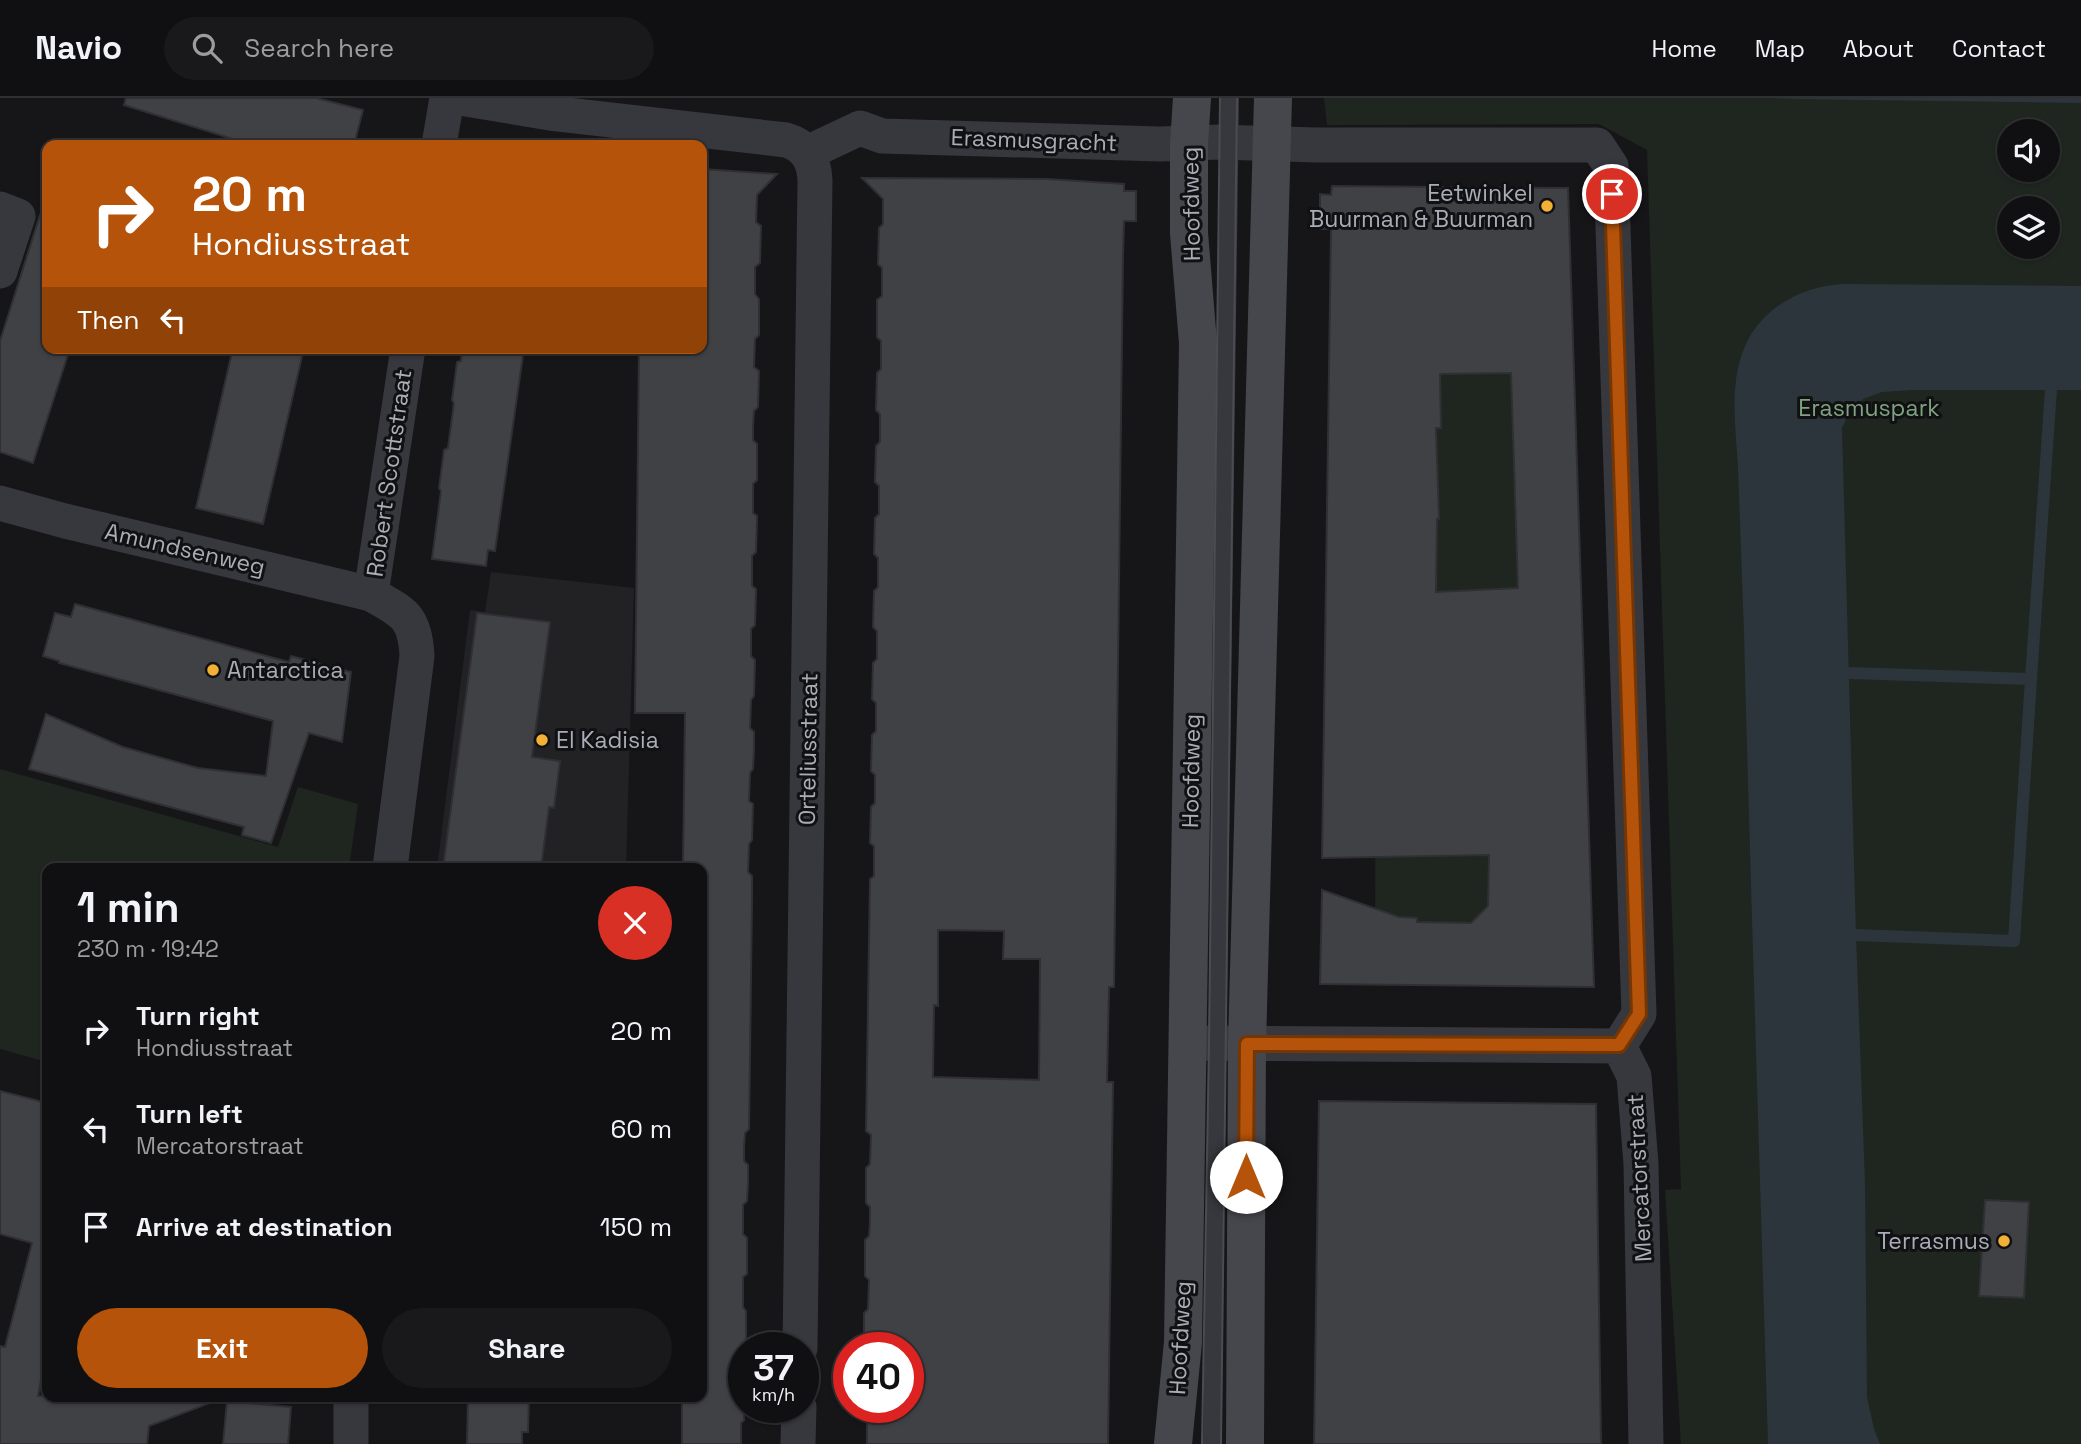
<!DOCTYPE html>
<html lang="en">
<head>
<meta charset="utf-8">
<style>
	:root { --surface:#101012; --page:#19191b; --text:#f1f3f6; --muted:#9c9d9f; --line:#303032; --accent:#b45309 }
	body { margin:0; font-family:"Space Grotesk",sans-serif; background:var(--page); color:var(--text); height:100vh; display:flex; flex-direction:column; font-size:26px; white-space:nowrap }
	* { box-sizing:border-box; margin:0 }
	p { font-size:23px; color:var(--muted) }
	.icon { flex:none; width:38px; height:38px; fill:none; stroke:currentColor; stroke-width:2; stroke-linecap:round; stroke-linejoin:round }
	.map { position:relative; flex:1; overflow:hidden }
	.sheet { position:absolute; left:42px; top:765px; width:665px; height:539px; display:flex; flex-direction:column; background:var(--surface); border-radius:14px; box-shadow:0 2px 5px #0004,0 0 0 2px var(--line) }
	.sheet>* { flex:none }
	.banner { position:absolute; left:42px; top:42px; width:665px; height:214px; border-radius:14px; box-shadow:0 2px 5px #0004,0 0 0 2px var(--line); background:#b45309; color:#fff; overflow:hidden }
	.fabs { position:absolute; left:1997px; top:21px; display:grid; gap:14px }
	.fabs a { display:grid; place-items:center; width:63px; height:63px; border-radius:50%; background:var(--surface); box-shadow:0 2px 5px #0004,0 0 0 2px var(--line); font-size:35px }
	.speed { position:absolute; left:728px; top:1234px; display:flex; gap:14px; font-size:35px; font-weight:700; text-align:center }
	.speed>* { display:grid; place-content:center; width:91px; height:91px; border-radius:50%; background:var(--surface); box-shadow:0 2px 5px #0004,0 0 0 2px var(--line); line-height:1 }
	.speed small { font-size:18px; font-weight:400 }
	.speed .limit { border:10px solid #d22; background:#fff; color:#111 }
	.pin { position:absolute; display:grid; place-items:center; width:60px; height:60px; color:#fff; margin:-30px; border:4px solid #fff; border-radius:50%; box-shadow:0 2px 7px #0007 }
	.me { position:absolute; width:77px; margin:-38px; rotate:0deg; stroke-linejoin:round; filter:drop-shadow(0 0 5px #0008) }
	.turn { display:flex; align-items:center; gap:24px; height:147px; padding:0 35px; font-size:32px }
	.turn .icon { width:91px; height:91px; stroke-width:2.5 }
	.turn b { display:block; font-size:49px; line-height:60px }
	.then { display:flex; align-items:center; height:66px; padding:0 35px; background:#0003; gap:14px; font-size:26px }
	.round { display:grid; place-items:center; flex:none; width:74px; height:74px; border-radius:37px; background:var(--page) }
	.summary { display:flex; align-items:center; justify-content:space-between; height:119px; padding:0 35px }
	h1 { font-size:42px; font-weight:700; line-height:52px }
	.button { display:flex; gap:14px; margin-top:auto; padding:14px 35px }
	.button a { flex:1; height:80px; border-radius:42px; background:var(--accent); color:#fff; font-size:28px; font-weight:700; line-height:80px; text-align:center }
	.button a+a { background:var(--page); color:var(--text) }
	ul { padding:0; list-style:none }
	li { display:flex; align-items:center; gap:21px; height:98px; padding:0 35px }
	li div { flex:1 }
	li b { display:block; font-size:26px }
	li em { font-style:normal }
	header { display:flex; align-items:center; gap:42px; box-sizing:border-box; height:98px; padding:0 35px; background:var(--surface); border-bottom:2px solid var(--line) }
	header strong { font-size:33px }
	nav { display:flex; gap:38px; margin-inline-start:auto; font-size:24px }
	.search { width:490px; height:63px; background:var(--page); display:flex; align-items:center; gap:18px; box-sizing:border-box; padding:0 24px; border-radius:38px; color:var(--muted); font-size:26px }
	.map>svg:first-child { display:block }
	.built { fill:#222225 }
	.green { fill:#1e261f; fill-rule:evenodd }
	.water { fill:#2c353c }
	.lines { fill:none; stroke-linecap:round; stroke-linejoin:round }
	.stream { stroke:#2c353c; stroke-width:12 }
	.building { fill:#404145; stroke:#303034; stroke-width:2; fill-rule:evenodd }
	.lane { stroke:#37383d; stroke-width:18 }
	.street { stroke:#37383d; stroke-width:35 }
	.secondary { stroke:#45474d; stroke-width:38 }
	.tram { stroke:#4a4c52; stroke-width:2 }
	.route-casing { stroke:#753606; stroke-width:18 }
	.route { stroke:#b45309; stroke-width:12 }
	.poi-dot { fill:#f2b134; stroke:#111113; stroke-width:2.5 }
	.labels { text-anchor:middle; stroke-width:6; stroke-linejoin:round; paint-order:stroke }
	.street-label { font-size:23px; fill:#a8adb8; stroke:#111113 }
	.poi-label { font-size:23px; fill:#a8adb8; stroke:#111113; text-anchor:end }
	.park-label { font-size:23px; fill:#7fa381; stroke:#111113 }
</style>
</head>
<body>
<header>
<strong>Navio</strong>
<div class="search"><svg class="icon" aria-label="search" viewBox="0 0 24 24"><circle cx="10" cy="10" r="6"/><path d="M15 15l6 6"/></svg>Search here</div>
<nav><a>Home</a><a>Map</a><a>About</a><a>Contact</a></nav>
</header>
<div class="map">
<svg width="2081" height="1346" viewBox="0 0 2081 1346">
	<rect width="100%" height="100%" fill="#161618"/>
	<path class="built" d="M491,474L634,490L626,770H437L470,512L485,514Z"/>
	<path class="green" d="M1324,0H2081V1346H1681L1665,1092L1681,1091L1647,52L1599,26L1327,27ZM2009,33H2048V72H2009ZM2009,110H2048V149H2009Z
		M1517,134L1539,841L1375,836L1378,138Z
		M0,671L278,749L298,689L358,706L349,770H47V964L0,951Z"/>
	<path class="water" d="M1770,0H2081V5L1799,1Z
		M1844,186L2081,188V292H1912L1882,294L1863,301L1848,317L1842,330L1856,837L1865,1086L1867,1299L1874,1331L1880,1346H1768C1760,1076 1751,805 1744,535C1742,480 1740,424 1738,369C1736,334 1730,293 1741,259C1755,213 1799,188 1844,186Z"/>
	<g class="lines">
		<path class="stream" d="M1849,575L2031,581L2051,291
			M1856,837L2014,843L2031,581"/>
	</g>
	<path class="building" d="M126,0H316L363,12L354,47H252L124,7Z
		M702,71L777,76L757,97L756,124L761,128L760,165L755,169V196L759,201V237L755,241L754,269L759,273L758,309L754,313L753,328V342L757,346V382L753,386V415L757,418L756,454L752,458V488L756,491L755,527L751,531V558L755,562L754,598L751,602L750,630L754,634V652L753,671L750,675L749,703L753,706L752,742L749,746L748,774L752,778V804L749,1031L745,1035L744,1049V1063L748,1067V1085L747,1103L743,1107V1136L747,1140V1176L743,1179V1209L746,1213V1249L742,1253L744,1322L741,1325V1346H682V1298H702V770H683L685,615H635L639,250H702Z
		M862,80L1047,81L1124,86V93H1136V123H1124L1123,158L1114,889H1109L1107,984H1113L1108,1346H867V1309H908V1250H864V1215L868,1211L869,1182L865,1178V1142L869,1138L870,1124V1109L866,1105V1070L870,1066L871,1037L866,1033L870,781L874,778V748L870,745L871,709L875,705V677L871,673L872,637L876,633V605L872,601L873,565L877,561V533L873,529L874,493L878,489V460L874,456L875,420L879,416V388L875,384L876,348L880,344V316L876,312L877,275L881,271V243L877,239V202L882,198V170L878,166L879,130L883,126V101ZM938,832L1004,833L1003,861H1040L1039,982L933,979L934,907L938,908Z
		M1332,88L1568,90L1594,889L1320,886L1322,792L1399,819L1417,820V824L1471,825L1488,808L1489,757L1322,760L1331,131H1320V96L1331,97ZM1511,275L1518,490L1436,494L1437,421H1439L1436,330H1441L1440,276Z
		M40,117L47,118V250H70L33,365L0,354V243Z
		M233,250H304L263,426L196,410Z
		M462,250H524L495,453L488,452L486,468L432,461L441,393L439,390L444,352L448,350L454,305L452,302L457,264L461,263Z
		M75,506L289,564L291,558L351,574L342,644L309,635L271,745L242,737L244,729L29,671L46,616L123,649L198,670L266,678L273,623L59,565V563L43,558L55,515L71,519Z
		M477,515L550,524L532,659L560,663L554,710L549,709L541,770H443Z
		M0,993L47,1005V1250L38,1298H217L218,1302L149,1328L147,1346H0V1248L5,1249L32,1145L0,1136Z
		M1319,1003L1596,1006L1601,1346H1314Z
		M1985,1102L2029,1104L2024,1200L1979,1198Z
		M468,1298H529L528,1334H522V1346H467Z
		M227,1303L291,1309L288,1346H223Z"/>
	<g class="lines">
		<path class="lane" d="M1212,1346L1230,0"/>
		<path class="street" d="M460,0L550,15L786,42C806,48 814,62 815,82L800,1250
			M439,47L447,0
			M807,55L860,30L882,38L1160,46L1220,44L1315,47H1597L1611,68L1639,916L1619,948
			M0,111L18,118L0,173
			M0,405L65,423L371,496C404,515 415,518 417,558L390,770
			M371,496L408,250
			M1187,945L1619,948
			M1619,948L1634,978L1641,1066L1646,1346
			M351,1346V1298
			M798,1346L799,1309"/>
		<path class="secondary" d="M1173,1346L1183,1244L1198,245L1189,135V46L1192,0
			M1245,1346L1247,946L1273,0"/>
		<path class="tram" d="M1202,1346L1209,945L1220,0
			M1221,1346L1237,0"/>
	</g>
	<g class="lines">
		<defs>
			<path id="route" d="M1246,1079L1247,946L1619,947L1639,916L1612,96"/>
		</defs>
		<use href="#route" class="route-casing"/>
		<use href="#route" class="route"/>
	</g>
	<g class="poi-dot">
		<circle cx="1547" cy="108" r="7"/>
		<circle cx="213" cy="572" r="7"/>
		<circle cx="542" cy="642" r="7"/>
		<circle cx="2004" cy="1143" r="7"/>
	</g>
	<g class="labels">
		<g class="street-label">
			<text transform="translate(1034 42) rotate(2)" y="8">Erasmusgracht</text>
			<text transform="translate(1191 106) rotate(-91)" y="8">Hoofdweg</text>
			<text transform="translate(389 375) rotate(-82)" y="8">Robert Scottstraat</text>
			<text transform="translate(185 451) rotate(13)" y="8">Amundsenweg</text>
			<text transform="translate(808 651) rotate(-89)" y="8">Orteliusstraat</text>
			<text transform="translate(1191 673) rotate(-89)" y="8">Hoofdweg</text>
			<text transform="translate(1639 1080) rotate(-93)" y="8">Mercatorstraat</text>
			<text transform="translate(1180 1240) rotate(-87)" y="8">Hoofdweg</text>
		</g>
		<g class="poi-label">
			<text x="1533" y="103">Eetwinkel<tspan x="1533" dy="26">Buurman &amp; Buurman</tspan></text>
			<text x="227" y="580" text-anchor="start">Antarctica</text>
			<text x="556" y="650" text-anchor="start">El Kadisia</text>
			<text x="1990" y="1151">Terrasmus</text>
		</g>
		<g class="park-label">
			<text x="1869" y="318">Erasmuspark</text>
		</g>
	</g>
</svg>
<div class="fabs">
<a><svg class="icon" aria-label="sound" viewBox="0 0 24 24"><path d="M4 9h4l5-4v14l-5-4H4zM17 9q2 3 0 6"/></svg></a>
<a><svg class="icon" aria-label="layers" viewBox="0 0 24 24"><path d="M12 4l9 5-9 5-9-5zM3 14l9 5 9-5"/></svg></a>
</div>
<div class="speed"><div>37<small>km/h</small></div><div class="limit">40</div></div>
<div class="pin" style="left:1612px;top:96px;background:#d93025"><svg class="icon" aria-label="arrive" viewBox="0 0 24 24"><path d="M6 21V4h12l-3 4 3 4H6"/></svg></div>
<svg class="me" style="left:1246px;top:1079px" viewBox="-20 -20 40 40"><circle r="19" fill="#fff"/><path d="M0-13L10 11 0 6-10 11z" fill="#b45309"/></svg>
<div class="banner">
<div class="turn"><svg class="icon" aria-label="right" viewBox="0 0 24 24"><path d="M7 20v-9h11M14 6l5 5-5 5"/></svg><div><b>20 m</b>Hondiusstraat</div></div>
<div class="then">Then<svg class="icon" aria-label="left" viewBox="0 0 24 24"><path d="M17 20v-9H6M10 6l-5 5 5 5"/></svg></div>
</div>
<section class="sheet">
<div class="summary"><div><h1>1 min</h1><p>230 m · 19:42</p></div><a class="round" style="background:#d93025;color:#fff"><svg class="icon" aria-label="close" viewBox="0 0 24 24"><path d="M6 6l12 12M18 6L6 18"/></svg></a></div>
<ul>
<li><svg class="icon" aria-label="right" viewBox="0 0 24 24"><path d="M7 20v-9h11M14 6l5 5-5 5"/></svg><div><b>Turn right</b><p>Hondiusstraat</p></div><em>20 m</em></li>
<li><svg class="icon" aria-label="left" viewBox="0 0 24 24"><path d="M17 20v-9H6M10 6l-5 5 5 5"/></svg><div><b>Turn left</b><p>Mercatorstraat</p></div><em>60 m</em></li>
<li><svg class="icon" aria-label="arrive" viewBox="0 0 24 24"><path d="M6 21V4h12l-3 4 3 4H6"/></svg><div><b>Arrive at destination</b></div><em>150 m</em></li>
</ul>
<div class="button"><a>Exit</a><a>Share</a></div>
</section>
</div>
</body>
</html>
